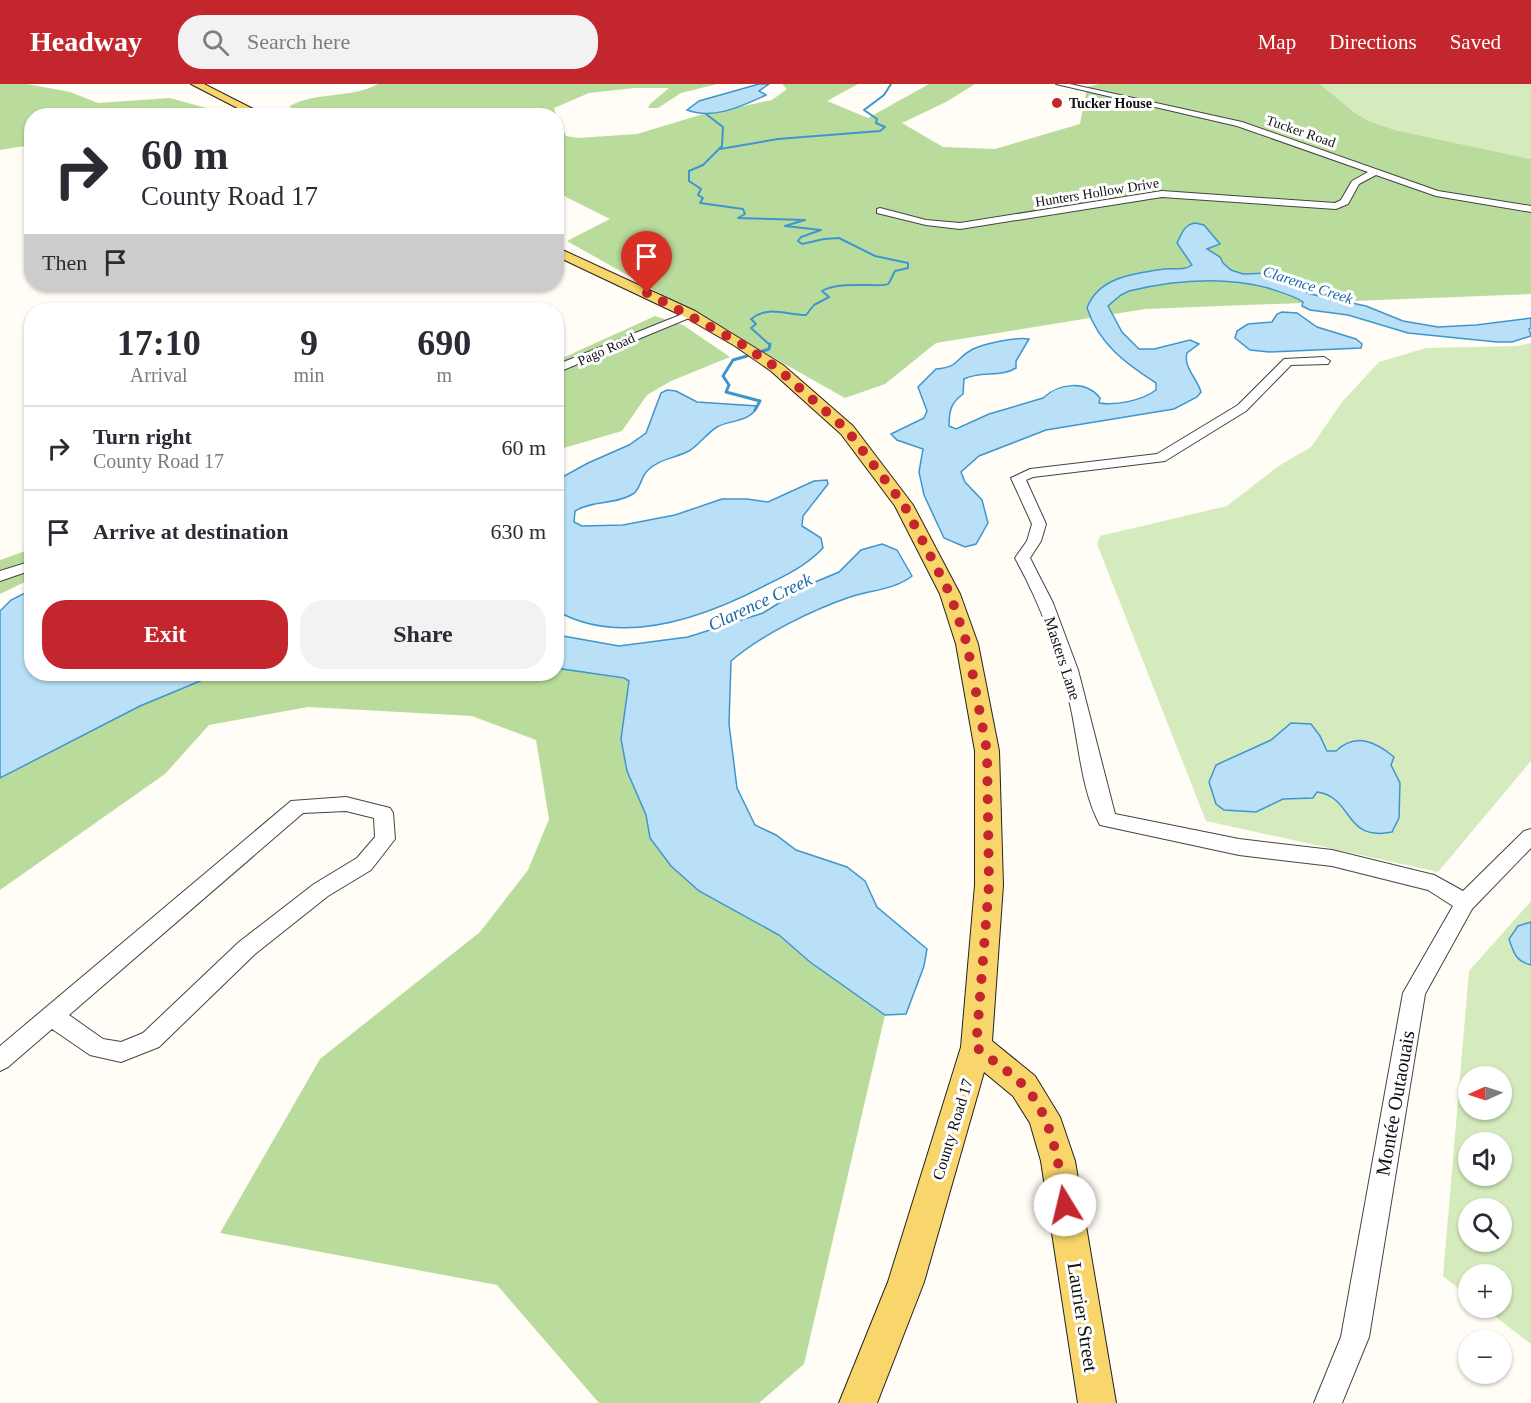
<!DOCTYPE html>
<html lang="en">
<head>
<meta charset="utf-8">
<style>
	:root { --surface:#fff; --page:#f2f2f3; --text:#2b2b33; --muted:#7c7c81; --line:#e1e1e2; --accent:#c4262e }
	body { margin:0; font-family:Georgia,serif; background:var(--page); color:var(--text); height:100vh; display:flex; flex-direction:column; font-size:22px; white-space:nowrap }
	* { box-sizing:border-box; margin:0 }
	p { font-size:20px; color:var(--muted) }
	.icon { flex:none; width:33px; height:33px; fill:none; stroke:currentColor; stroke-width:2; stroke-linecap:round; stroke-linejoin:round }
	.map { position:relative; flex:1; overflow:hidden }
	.panel { position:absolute; left:24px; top:219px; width:540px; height:378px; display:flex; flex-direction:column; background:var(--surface); border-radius:24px; box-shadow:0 2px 4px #0004 }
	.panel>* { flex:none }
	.top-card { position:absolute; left:24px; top:24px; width:540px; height:183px; border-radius:24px; box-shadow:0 2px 4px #0004; background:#fff; color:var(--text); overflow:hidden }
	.needle { width:39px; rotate:267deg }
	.buttons { position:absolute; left:1458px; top:982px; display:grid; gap:12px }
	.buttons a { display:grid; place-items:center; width:54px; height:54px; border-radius:50%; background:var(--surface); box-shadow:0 2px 4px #0004; font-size:30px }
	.pin { position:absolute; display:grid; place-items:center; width:51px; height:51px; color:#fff; margin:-62px -26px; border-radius:50% 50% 50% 0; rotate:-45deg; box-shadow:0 0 6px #0007 }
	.pin .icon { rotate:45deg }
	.me { position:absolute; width:66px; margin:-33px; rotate:351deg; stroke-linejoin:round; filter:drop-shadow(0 0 4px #0008) }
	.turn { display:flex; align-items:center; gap:21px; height:126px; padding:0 18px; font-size:27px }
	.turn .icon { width:78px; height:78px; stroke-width:2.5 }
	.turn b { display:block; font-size:42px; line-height:51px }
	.then { display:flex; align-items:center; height:57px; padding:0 18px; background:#0003; gap:12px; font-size:22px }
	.eta { display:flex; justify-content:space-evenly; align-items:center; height:102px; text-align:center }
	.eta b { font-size:36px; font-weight:700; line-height:42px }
	.button { display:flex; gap:12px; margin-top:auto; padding:12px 18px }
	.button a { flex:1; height:69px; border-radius:24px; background:var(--accent); color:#fff; font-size:24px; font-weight:700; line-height:69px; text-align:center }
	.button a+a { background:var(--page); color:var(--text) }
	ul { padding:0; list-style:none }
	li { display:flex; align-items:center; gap:18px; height:84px; padding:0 18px; border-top:2px solid var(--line) }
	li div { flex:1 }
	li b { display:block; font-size:22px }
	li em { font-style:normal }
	header { display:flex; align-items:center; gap:36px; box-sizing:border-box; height:84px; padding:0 30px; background:var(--accent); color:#fff }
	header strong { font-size:28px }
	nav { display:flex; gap:33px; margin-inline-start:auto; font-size:21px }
	.search { width:420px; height:54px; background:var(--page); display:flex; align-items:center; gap:15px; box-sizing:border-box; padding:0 21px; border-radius:24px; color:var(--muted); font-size:22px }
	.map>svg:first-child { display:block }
	.green { fill:#d5ebbd; fill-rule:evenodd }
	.forest { fill:#b9dc9c }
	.water { fill:#b9e0f7; stroke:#3f96cf; stroke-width:1.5 }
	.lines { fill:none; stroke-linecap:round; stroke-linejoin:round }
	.stream-far1 { stroke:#3f96cf; stroke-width:2 }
	.stream { stroke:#3f96cf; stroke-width:3 }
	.minor-casing { stroke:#444; stroke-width:2 }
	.major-casing { stroke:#222; stroke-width:2 }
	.minor { fill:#fff; fill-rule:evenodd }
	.major { fill:#f9d66b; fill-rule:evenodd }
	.route { stroke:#c4262e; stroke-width:10; stroke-dasharray:0 18 }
	.poi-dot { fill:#c4262e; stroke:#fff; stroke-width:2 }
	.labels { text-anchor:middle; stroke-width:6; stroke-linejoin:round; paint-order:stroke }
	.far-poi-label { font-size:14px; font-weight:bold; fill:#111; stroke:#fff; text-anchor:start }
	.far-street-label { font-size:14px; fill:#111; stroke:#fff }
	.far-water-label { font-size:15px; font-style:italic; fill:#1768a6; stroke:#fff }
	.street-label { font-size:16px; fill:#111; stroke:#fff }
	.water-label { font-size:18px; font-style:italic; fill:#1768a6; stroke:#fff }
	.near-street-label { font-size:20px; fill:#111; stroke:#fff }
</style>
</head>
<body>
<header>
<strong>Headway</strong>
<div class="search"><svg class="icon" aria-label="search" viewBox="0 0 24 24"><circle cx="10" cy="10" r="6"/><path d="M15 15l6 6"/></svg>Search here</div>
<nav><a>Map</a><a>Directions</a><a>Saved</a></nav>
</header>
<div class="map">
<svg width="1531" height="1319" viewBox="0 0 1531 1319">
	<rect width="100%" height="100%" fill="#fffdf5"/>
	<path class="green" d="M1320,0H1531V75L1395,46L1369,37L1355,29Z
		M1531,259V677L1438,788L1206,737L1097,460L1100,452L1227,422L1277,383L1311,363L1342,318L1379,278L1426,264L1517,262Z
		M1531,817V1260L1484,1224H1502V1191H1468V1212L1443,1192L1469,887ZM1468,993H1502V1026H1468ZM1468,1059H1502V1092H1468ZM1468,1125H1502V1158H1468Z"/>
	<path class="forest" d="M0,0H27L70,8L98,19L170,14L210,25L177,32H32L31,61L0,66Z
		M378,0H717L681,9L658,24H648L650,20L669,4H635L589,9L554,24L556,32H293L290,22C317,7 351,15 378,0Z
		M782,0H858L827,17L868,34L929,0H975L946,18L902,39L943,63L995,65L1080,40L1087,3L1099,0H1320L1355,29L1369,37L1395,46L1531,75V210L1145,225L936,259L885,300L845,314L567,157L610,135L568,114L556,106V32L566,52L578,54L637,50L700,31L772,16L787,5Z
		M655,232L683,241L730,273L671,297L647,311L622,347L557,366L556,277Z
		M31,465V495L0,510V476Z
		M557,584L624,595L629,597L621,656L627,687L646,731L650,754L699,807L779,851L810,878L885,931L804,1280L759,1319H599L497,1201L220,1149L320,975L480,848L528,786L549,735L536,656L472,632L308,623L209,641L165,690L0,806V694L140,622L217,590H556Z"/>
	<path class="water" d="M759,0H769L759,7L766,11C742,22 714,36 687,26L699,17Z
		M1195,139L1204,141L1220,160L1207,165L1220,173L1223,179L1231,186L1243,190L1272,189L1285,192L1299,204L1310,210L1366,222L1403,237L1438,243L1476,241L1531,234V244L1529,245L1531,252L1512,258H1497L1408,249L1348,231L1310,226L1302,222L1303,218C1293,211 1279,208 1268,204C1222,192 1175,196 1129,207L1121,211L1108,222L1122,248L1139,265H1154L1190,256L1199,260L1187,269C1183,283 1197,294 1201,308L1197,313L1174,325L1046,346L979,372L961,388L965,398L982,416L988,439L976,460L965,463L944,454L924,411L919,388L923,365L897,356L891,350L924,334L927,327L918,303L936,285C961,283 955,274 973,265C987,259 1015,253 1029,255L1016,277V284C1000,294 981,286 964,295L963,310C951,319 949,326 949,342L956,345L989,330L1043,314C1059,299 1086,296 1100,314L1099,319C1116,322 1143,316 1156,306V299C1125,279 1099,260 1087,224C1098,193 1135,189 1164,185C1173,184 1184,187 1192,181L1177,159C1182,149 1184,141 1195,139Z
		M1282,228L1297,229L1317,243L1356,255L1362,260L1361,264L1269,268L1250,266L1235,254L1237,247L1248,240L1272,238L1277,230Z
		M667,306L676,307L697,318L757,322C752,338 729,336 717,343C707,349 699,361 689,367C676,374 658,375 647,387C641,393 640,406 633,410C615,421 593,416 575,427L574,438L582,442L623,441L675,431L722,415H747L768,418L814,397L827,396L828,400L803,432L802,442L821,454L823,464C807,481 787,491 766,501C705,533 622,564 557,527V396L588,379L629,361L646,349L661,309Z
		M882,460L897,466L912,492C894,506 871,506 850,513C812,526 761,551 731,577L729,640L737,704L755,741L776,751L796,766L847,783L865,797L877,823L927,865L924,882L906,930L885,931L810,878L779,851L699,807L671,782L650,754L646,731L627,687L621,655L629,597L624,594L556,584L557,551L619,562L688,553L763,529L808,501L839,488L861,466Z
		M31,506L32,590H217L140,622L0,694V527L11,516Z
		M1291,639L1311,640L1320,652L1327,667H1336C1356,648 1376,658 1394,673L1391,681L1400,699L1399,734L1392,748C1343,758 1354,713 1317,708L1313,714L1283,715L1256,728L1224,726L1216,720L1209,698L1216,681L1271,656Z
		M1531,838V881C1515,877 1514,869 1509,855L1518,842Z"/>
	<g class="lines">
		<path class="stream-far1" d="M706,30L723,43L722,62L703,81L689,87V97L701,105L698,111L703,114L700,119L743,125L745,130L738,134L805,136L785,142L821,146L801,153L798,157L802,160L824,155L839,154L875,172L908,179V184L895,187C893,190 891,197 888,200C883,204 841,196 822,207L829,213L814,221L806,231C786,231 769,221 751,235L756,240L751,244L770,261
			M720,65L778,55L880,47L885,43L876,39L877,35L864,26L884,11L891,0"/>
		<path class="stream" d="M763,267L769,265L770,260
			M747,272L733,276L723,292L729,301L726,308L760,317L755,326"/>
		<defs>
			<path id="minor" d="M1056,0H1070L1242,38L1438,107L1531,122V128L1436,112L1376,91L1359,100L1348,120L1336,125L1162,113L960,145L926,141L877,129V125L880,124L926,136L960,139L1162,107L1335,119L1341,116L1352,97L1368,88L1237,42Z
				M690,227L694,228V232L556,289V281Z
				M1324,273L1330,277L1328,280L1291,281L1246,327L1165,377L1033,393L1026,396L1046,440L1041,457L1030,474L1053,519L1078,586L1115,730L1239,755L1332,766L1434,791L1463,807L1524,747L1531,745V764L1472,825L1425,910L1369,1253L1342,1319H1314L1341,1253L1403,909L1453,822L1428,806L1332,782L1239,771L1100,741C1081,706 1079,659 1070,620C1059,570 1040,519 1015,474L1027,457L1032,440L1011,394L1030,385L1157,370L1238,321L1284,275Z
				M32,477V486L0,497V487Z
				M346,713L390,724L393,729L395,755L371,786L328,812L255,870L159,963L121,978L90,971L52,945L8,983L0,987V962L291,717ZM346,727L374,734L375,753L357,774L314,800L239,858L143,949L121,958L103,955L69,931L303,729Z"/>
			<path id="major" d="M191,0H204L267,32H253Z
				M556,163L695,227L783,281L853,342L913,421L960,510L978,560L999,667L1003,801L992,957L1035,992L1060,1033L1075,1077L1116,1319H1078L1041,1077L1030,1039L1013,1012L984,988L924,1198L877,1319H839L888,1198L961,963L975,801V667L956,560L940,510L895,422L841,350L771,287L735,262L685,233L556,172Z"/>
		</defs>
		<use href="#minor" class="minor-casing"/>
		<use href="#major" class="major-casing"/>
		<use href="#minor" class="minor"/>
		<use href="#major" class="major"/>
	</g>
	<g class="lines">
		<path class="route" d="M647,209L740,259L777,284L847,346L904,421L950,510L967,560L987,667L989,801L976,963C991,976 1009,987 1023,1001C1053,1031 1059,1082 1065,1121"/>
	</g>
	<circle class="poi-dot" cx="1057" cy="19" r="6"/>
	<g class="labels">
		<g class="far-poi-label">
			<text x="1069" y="24">Tucker House</text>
		</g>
		<g class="far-street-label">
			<text transform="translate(1301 47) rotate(19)" y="5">Tucker Road</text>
			<text transform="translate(1097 108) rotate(-9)" y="5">Hunters Hollow Drive</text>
			<text transform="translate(606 265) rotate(-24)" y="5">Pago Road</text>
		</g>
		<g class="far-water-label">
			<text transform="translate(1308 201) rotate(18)" y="5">Clarence Creek</text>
		</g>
		<g class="street-label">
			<text transform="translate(1063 574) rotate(72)" y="6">Masters Lane</text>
			<text transform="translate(952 1045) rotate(-73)" y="6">County Road 17</text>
		</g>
		<g class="water-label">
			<text transform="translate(760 518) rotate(-25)" y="6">Clarence Creek</text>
		</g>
		<g class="near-street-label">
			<text transform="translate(1395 1019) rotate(-80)" y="7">Montée Outaouais</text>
			<text transform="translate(1083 1233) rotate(81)" y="7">Laurier Street</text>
		</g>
	</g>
</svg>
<div class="buttons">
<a><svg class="needle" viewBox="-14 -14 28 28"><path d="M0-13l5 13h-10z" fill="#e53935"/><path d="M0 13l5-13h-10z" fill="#7c7c81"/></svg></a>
<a><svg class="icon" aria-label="sound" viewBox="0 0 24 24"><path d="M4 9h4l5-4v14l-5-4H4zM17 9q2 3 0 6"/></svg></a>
<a><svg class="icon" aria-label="search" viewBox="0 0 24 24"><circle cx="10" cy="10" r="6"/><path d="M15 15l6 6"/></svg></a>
<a>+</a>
<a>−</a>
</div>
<div class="pin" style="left:647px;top:209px;background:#d93025"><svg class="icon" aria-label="arrive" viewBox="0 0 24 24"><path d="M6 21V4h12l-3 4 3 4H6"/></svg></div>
<svg class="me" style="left:1065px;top:1121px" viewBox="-20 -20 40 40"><circle r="19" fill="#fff"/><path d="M0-13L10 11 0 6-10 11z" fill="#c4262e"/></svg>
<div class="top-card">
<div class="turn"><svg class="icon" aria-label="right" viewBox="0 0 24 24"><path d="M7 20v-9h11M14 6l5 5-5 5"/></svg><div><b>60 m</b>County Road 17</div></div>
<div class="then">Then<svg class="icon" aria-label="arrive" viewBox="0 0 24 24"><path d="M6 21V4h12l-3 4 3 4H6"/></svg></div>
</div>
<section class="panel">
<div class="eta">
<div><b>17:10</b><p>Arrival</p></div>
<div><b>9</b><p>min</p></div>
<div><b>690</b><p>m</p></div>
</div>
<ul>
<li><svg class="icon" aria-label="right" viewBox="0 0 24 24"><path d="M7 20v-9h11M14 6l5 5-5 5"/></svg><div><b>Turn right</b><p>County Road 17</p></div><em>60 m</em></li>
<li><svg class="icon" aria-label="arrive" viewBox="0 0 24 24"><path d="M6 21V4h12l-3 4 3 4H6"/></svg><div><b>Arrive at destination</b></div><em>630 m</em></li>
</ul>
<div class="button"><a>Exit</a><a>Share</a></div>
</section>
</div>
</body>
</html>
